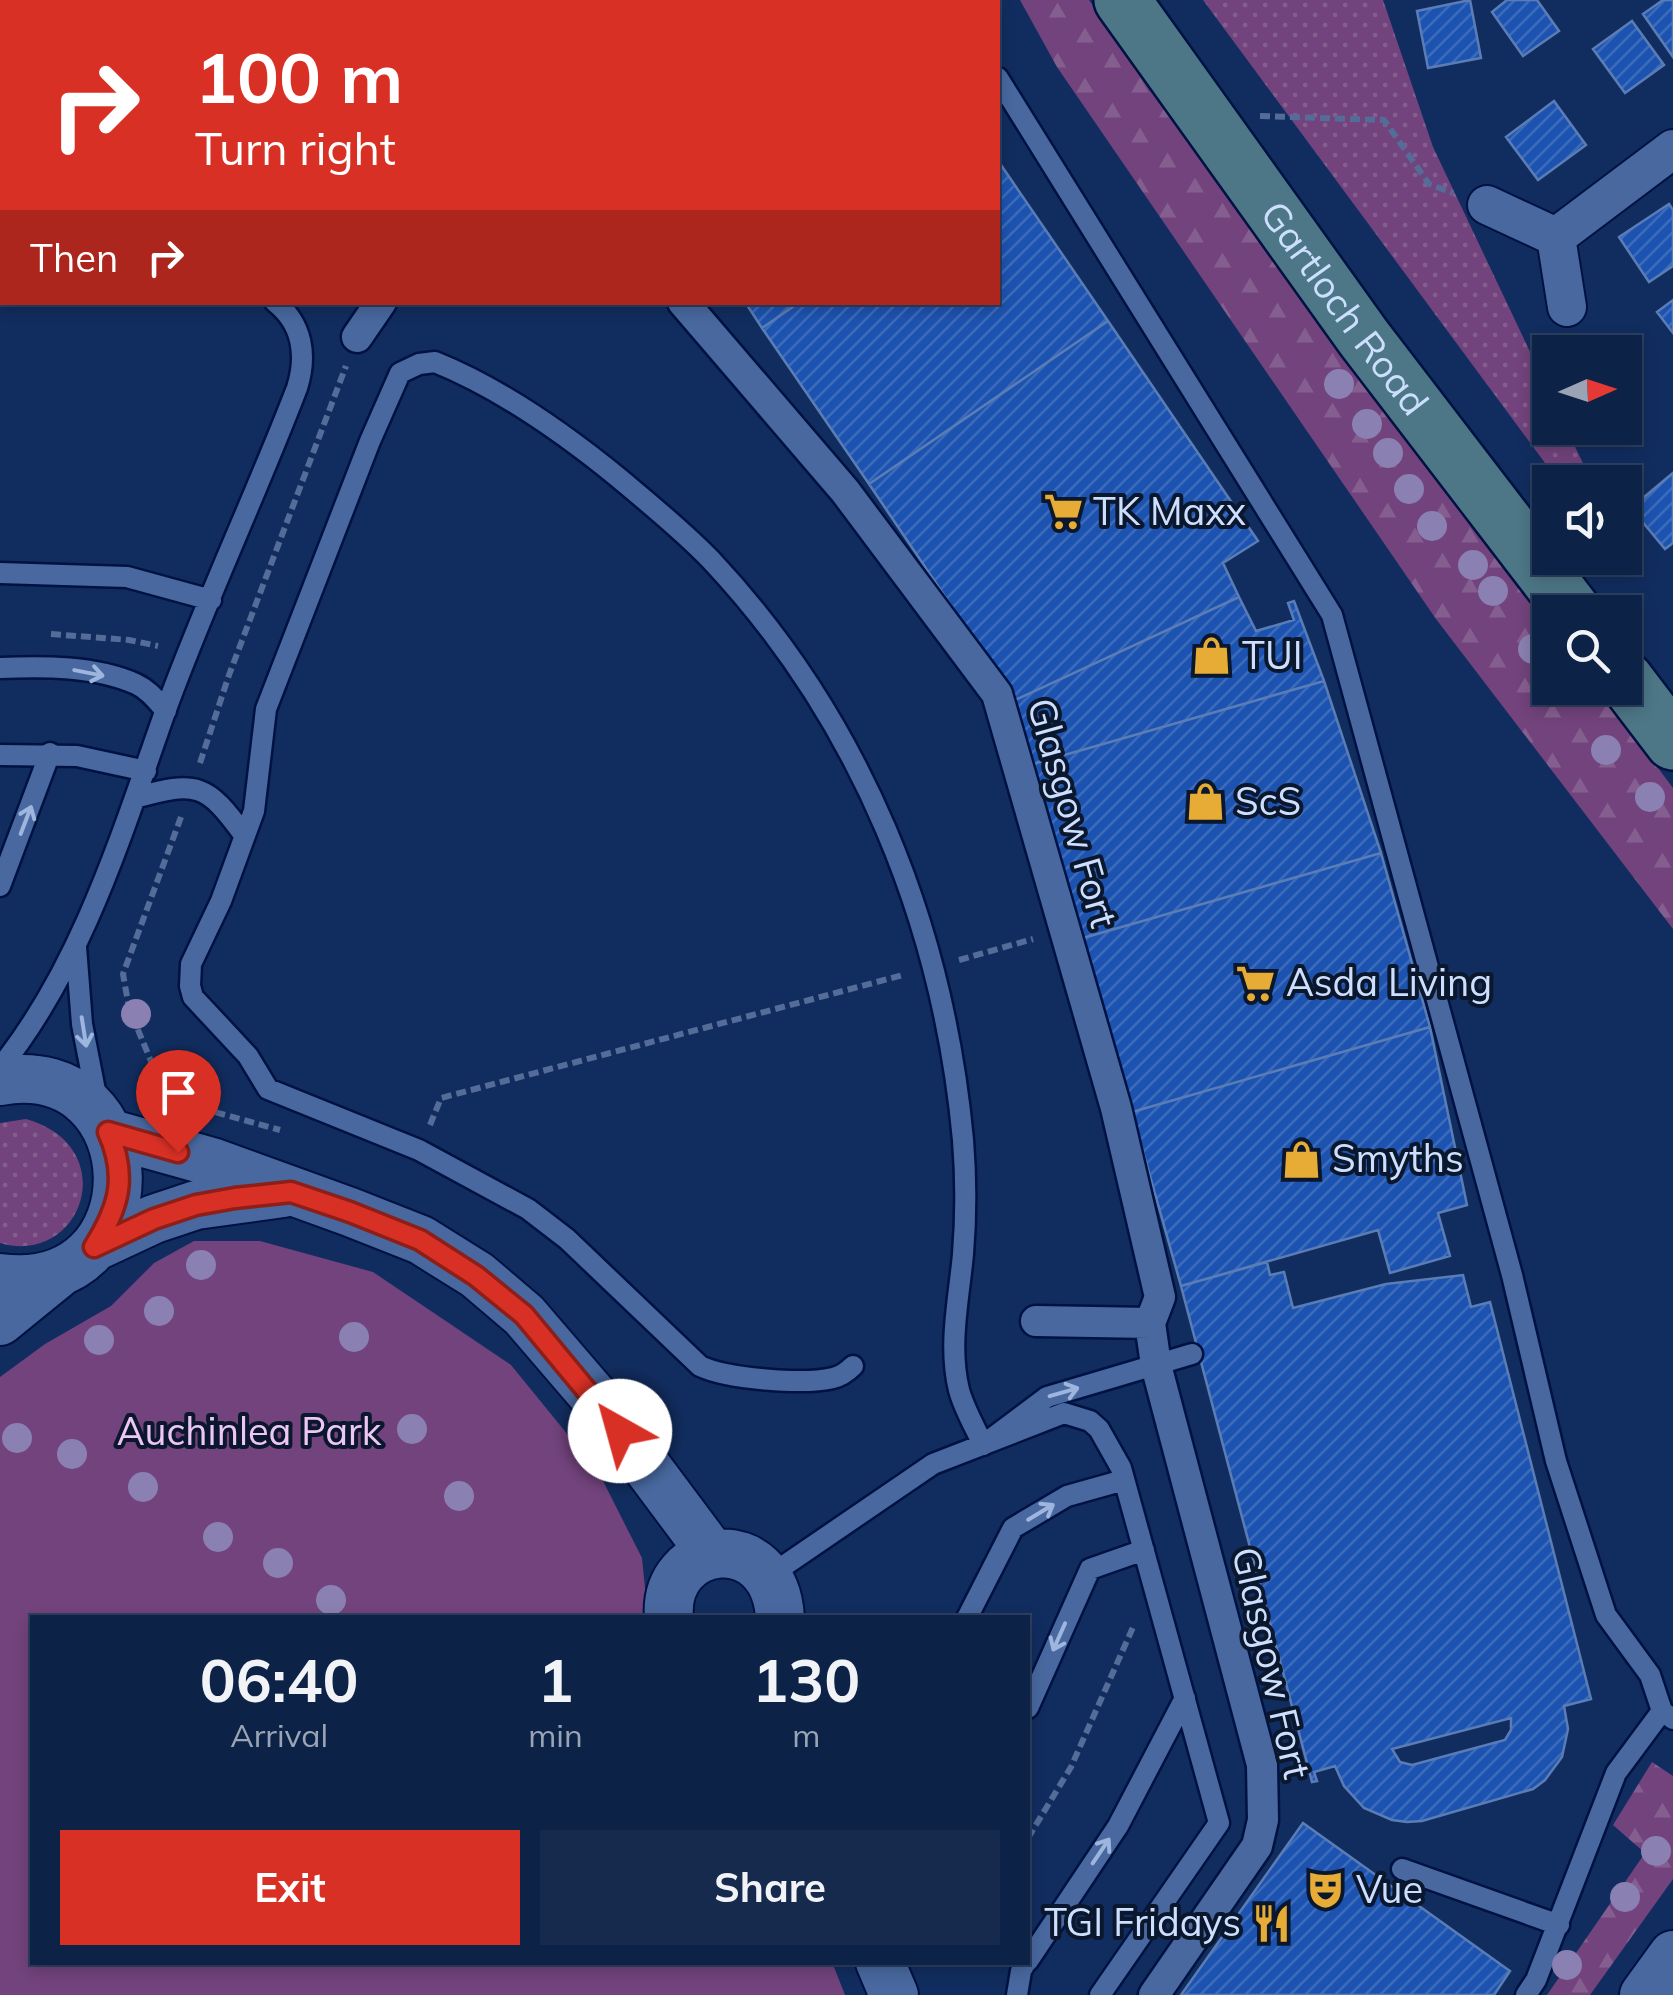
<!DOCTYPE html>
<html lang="en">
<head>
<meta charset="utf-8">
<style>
	:root { --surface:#0d2247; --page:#162a4e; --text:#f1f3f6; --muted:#9aa4b4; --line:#2d3f60; --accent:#d93025 }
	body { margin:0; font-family:Mulish,sans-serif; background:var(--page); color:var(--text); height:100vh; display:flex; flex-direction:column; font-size:38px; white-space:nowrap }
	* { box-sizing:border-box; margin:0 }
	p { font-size:32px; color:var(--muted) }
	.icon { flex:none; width:55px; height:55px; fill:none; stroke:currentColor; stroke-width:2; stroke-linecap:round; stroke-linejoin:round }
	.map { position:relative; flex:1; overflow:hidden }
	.sheet { position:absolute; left:30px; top:1615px; width:1000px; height:350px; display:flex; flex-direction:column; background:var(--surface); border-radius:0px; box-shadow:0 5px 15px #0003,0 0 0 2px var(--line) }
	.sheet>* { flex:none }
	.top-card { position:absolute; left:0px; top:0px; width:1000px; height:305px; box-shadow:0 5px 15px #0003,0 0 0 2px var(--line); background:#d93025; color:#fff; overflow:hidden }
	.needle { width:65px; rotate:87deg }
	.buttons { position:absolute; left:1532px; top:335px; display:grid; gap:20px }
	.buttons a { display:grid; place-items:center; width:110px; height:110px; border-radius:0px; background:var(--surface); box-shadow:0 5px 15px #0003,0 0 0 2px var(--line); font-size:50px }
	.pin { position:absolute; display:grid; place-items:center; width:85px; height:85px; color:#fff; margin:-102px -42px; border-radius:50% 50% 50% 0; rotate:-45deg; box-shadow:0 0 10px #0007 }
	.pin .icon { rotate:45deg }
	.me { position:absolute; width:110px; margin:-55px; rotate:322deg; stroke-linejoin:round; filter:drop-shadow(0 0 8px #0008) }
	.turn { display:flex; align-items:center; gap:35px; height:210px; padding:0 30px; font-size:45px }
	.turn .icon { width:130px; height:130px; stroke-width:2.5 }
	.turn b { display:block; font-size:70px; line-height:85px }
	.then { display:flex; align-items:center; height:95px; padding:0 30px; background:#0003; gap:20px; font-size:38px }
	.eta { display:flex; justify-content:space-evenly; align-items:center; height:170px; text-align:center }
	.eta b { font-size:60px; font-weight:700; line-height:70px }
	.cta { display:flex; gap:20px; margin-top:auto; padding:20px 30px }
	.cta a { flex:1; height:115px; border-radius:0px; background:var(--accent); color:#fff; font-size:40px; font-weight:700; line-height:115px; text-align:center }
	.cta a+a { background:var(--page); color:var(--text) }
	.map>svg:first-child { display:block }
	.grass { fill:url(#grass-dots) }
	.forest { fill:url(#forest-firs) }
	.park { fill:#72437c }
	.building { fill:url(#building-hatch); stroke:#5b7db5; stroke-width:2.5; fill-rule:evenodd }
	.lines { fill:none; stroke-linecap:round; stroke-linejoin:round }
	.service-casing { stroke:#001242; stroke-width:25 }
	.pedestrian-casing { stroke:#001242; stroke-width:35 }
	.minor-casing { stroke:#001242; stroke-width:42 }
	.tertiary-casing { stroke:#001242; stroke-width:52 }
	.secondary-casing { stroke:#001242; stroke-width:60 }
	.path { stroke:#546c98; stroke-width:6; stroke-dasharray:10 5; stroke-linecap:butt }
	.service { stroke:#48689f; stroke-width:20 }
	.pedestrian { stroke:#48689f; stroke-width:30 }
	.minor { stroke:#48689f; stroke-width:38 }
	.tertiary { stroke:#48689f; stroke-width:48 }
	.secondary { stroke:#4d7786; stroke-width:55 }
	.tree { fill:#8a81b2 }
	.oneway { stroke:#9eb5dd }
	.route-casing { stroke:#8d1f18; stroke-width:25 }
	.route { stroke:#d93025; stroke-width:18 }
	.labels { text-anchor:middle; stroke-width:8; stroke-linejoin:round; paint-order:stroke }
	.street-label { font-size:38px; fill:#ccdffe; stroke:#0b172d }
	.poi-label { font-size:38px; fill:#ccdffe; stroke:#0b172d; text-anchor:start }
	.park-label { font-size:38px; fill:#edc6f5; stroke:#0b172d }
</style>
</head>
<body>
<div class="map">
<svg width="1673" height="1995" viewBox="0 0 1673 1995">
	<defs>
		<pattern id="grass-dots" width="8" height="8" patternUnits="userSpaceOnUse" patternTransform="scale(2.5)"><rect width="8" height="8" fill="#72437c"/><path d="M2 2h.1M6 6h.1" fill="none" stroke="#855e90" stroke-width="1.8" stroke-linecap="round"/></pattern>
		<pattern id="forest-firs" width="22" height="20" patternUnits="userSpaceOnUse" patternTransform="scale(2.5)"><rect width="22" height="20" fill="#72437c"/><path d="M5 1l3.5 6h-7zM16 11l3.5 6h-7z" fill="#855e90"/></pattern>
		<pattern id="building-hatch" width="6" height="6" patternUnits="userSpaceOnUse" patternTransform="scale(2.5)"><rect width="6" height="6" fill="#1d53b0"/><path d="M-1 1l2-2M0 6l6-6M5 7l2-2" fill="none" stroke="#3d6bbc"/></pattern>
	</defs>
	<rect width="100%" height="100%" fill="#112d5f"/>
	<path class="grass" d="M1203,0H1383L1433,147L1550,394V428H1566L1592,482H1559Z
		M26,1119C124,1147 82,1267 0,1243V1123Z"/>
	<path class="forest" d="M1020,0H1089L1550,622V688H1598L1673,788V929L1436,619L1057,67Z
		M1652,1762L1673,1776V1879L1590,1995H1547L1645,1853L1613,1825Z"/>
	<path class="park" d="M194,1241H260L373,1272L511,1365L599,1473L642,1558L648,1617L32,1618V1962H832L845,1995H0V1377L45,1344L111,1306L154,1263Z"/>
	<path class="building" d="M0,0H302L305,2H2V32Z
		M483,0H686L481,2Z
		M686,0H836L837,2H684Z
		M1470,0L1481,58L1428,68L1417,11Z
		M1507,0H1537L1559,31L1523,56L1492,12Z
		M1663,0H1673V57L1643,14Z
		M1632,21L1664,65L1625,93L1593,49Z
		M1554,101L1586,145L1538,180L1506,137Z
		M1001,165L1108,321L869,484L762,328L800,302H998V168Z
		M1669,204L1673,210V266L1649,282L1619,237Z
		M1673,300V333L1657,312Z
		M745,302H800L762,328Z
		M1108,321L1258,541L1223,563L1239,597L1015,700L869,484Z
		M1578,338L1588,352H1559Z
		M1550,360V381L1540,368Z
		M1673,473V543L1665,549L1631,508Z
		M1239,597L1256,631L1294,620L1288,603L1294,601L1324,681L1033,764L1015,700Z
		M1324,681L1381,853L1083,938L1033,764Z
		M1381,853L1430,1027L1132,1112L1083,938Z
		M1430,1027L1467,1205L1438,1213L1450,1256L1390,1273L1378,1230L1181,1286L1132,1112Z
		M1267,1262L1270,1275L1284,1272L1293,1308L1386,1284L1463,1275L1471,1307L1490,1302L1591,1699L1564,1706L1568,1729L1562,1757L1545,1780L1533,1789L1422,1821L1407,1822L1392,1820L1364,1808L1344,1786L1335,1766L1314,1772L1317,1781L1312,1782L1181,1286ZM1511,1718V1730L1505,1740L1412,1765L1400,1762L1392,1749Z
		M1303,1823L1510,1971L1494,1995H1181Z"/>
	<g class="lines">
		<defs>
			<path id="service" d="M949,0L951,2
				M0,67H2
				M998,78L1332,615L1512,1275L1556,1461L1606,1615L1650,1675L1662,1711L1673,1719
				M0,89L2,92
				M0,189H2
				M0,573L127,577L211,600
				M0,668C43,666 96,666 136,684C149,690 157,701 166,711
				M0,755L77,756L146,771
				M135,798C197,780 207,784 244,835
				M0,886L50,753
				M76,947L82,1024L98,1106
				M0,1068C82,966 122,833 165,712C205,602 255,497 297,388C307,356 303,324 275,302
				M853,1366C847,1372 842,1376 833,1378C804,1385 727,1379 700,1366L567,1239L528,1209L419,1150L268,1089L248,1056L193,997L190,986L191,964L221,901L254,811L266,709L370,441L400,373L419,364L435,362C502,389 565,434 620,479C651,505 683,531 711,560C861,720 943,924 963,1140C966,1177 966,1217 963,1254C959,1298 948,1346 959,1390C964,1409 975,1427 983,1445L1047,1397L1192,1354
				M769,1576L933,1464L1064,1413L1090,1421L1099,1429L1121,1468L1219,1823L1100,1995
				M967,1618L1013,1528L1067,1496L1124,1480
				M1028,1708L1090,1569L1144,1550
				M1402,1869L1559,1925
				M1028,1961L1118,1826L1185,1698
				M1017,1995L1021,1971L1026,1962
				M1526,1995L1536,1980L1616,1773L1662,1711"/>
			<path id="pedestrian" d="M357,0L361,2
				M683,302L845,491L997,694L1116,1108L1160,1297L1150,1323L1156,1365L1262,1765L1263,1820L1257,1846L1154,1995
				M357,337L381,302
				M1036,1321L1150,1323"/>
			<path id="minor" d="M1487,205L1556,237L1567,307
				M1556,237L1673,149"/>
			<path id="tertiary" d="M0,1081C154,1054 160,1299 0,1278
				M108,1133L212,1162L350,1212L421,1240L477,1275L524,1315L597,1400L712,1554
				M94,1247L154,1219L196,1205L283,1193
				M0,1321L59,1273
				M669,1618C662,1539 775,1525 780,1618
				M880,1962L894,1995
				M1644,1995L1673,1955"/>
			<g id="secondary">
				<path id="s1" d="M1122,0L1364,338L1574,612"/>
				<path d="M1625,679L1673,742"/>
			</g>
		</defs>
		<use href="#service" class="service-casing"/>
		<use href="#pedestrian" class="pedestrian-casing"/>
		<use href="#minor" class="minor-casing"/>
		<use href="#tertiary" class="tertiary-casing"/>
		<use href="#secondary" class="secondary-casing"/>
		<path class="path" d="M1260,116L1384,120L1429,184L1453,193
			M51,634L129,640L158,646
			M200,763L229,675L346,366
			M181,817L123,974L129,1008L155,1071L170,1090L204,1109L280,1130
			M959,960L1033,939
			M430,1125L441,1098L903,975
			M1028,1838L1071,1767L1134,1625"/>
		<use href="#service" class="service"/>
		<use href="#pedestrian" class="pedestrian"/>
		<use href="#minor" class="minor"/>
		<use href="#tertiary" class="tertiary"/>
		<use href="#secondary" class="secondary"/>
	</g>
	<g class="tree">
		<circle cx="1339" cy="384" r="15"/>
		<circle cx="1367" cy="424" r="15"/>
		<circle cx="1388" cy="453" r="15"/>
		<circle cx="1409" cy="489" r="15"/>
		<circle cx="1432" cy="526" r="15"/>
		<circle cx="1473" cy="565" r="15"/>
		<circle cx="1493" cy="591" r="15"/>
		<circle cx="1533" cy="649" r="15"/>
		<circle cx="1606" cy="750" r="15"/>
		<circle cx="1650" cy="797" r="15"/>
		<circle cx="136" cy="1014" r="15"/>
		<circle cx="165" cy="1074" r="15"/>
		<circle cx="201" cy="1265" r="15"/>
		<circle cx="159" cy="1311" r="15"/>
		<circle cx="354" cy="1337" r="15"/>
		<circle cx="99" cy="1340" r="15"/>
		<circle cx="412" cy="1429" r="15"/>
		<circle cx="17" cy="1438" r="15"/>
		<circle cx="72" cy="1454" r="15"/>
		<circle cx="143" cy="1487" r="15"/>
		<circle cx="459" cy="1496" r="15"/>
		<circle cx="218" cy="1537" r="15"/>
		<circle cx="278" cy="1563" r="15"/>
		<circle cx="331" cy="1600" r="15"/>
		<circle cx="1656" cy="1851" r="15"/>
		<circle cx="1625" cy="1897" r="15"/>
		<circle cx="1567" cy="1965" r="15"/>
	</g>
	<defs><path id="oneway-shaft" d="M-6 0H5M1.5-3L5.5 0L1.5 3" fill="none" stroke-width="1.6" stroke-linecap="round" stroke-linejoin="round" transform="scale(2.5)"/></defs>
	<g class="oneway">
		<use href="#oneway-shaft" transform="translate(89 673) rotate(11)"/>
		<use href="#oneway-shaft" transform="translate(26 820) rotate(-69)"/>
		<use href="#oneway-shaft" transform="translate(84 1032) rotate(81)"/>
		<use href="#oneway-shaft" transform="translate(1064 1392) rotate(-16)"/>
		<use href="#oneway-shaft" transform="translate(1041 1512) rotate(-31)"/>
		<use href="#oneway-shaft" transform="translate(1059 1637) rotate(114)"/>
		<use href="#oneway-shaft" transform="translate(1101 1851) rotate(-56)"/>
	</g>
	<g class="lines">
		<defs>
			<path id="route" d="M178,1152L108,1132C128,1177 119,1207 94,1247L154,1219L196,1205L235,1198L291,1192L350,1212L420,1240L476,1276L524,1315L620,1431"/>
		</defs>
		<use href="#route" class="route-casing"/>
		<use href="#route" class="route"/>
	</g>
	<defs>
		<symbol id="supermarket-bare" viewBox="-9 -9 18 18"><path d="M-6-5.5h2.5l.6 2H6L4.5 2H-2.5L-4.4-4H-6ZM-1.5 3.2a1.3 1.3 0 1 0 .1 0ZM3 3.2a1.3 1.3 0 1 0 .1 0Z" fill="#e7ac36" stroke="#0b172d" stroke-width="2.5" paint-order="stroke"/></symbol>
		<symbol id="shop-bare" viewBox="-9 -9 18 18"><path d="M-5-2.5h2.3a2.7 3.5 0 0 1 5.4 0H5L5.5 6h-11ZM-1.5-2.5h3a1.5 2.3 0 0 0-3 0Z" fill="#e7ac36" stroke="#0b172d" stroke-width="2.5" paint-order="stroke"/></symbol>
		<symbol id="theatre-bare" viewBox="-9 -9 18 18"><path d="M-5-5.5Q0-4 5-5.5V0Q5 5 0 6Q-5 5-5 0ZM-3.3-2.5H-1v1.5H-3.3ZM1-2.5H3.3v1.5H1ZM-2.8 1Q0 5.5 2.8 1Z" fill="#e7ac36" stroke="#0b172d" stroke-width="2.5" paint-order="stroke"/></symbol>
		<symbol id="restaurant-bare" viewBox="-9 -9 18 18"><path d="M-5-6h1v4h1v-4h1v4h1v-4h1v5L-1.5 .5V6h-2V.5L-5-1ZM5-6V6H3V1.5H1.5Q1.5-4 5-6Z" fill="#e7ac36" stroke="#0b172d" stroke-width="2.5" paint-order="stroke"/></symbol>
	</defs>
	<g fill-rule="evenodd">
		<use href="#supermarket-bare" x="1036" y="484" width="55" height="55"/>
		<use href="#shop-bare" x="1184" y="628" width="55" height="55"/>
		<use href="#shop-bare" x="1178" y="774" width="55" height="55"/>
		<use href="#supermarket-bare" x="1228" y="956" width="55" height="55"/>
		<use href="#shop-bare" x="1274" y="1132" width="55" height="55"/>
		<use href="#theatre-bare" x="1298" y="1862" width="55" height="55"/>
		<use href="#restaurant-bare" x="1244" y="1896" width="55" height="55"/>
	</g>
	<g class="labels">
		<g class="street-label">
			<text dy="13" stroke="none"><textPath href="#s1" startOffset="380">Gartloch Road</textPath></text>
			<text transform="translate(1072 813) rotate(74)" y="13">Glasgow Fort</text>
			<text transform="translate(1271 1663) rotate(77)" y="13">Glasgow Fort</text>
		</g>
		<g class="poi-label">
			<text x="1093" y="525">TK Maxx</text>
			<text x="1242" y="669">TUI</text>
			<text x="1235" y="815">ScS</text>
			<text x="1286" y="996">Asda Living</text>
			<text x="1332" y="1172">Smyths</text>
			<text x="1356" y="1903">Vue</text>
			<text x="1241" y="1936" text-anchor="end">TGI Fridays</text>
		</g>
		<g class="park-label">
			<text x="249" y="1445">Auchinlea Park</text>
		</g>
	</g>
</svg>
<div class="buttons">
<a><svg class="needle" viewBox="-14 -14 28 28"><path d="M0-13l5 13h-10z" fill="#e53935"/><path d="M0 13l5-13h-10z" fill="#9aa4b4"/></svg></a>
<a><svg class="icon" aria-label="sound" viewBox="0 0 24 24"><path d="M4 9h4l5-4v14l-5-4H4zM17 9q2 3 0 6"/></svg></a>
<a><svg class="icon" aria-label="search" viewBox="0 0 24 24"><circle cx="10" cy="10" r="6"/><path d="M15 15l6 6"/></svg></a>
</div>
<div class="pin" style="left:178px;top:1152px;background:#d93025"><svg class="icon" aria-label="arrive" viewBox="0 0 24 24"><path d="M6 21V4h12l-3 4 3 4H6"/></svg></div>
<svg class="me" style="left:620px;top:1431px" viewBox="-20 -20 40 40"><circle r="19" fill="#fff"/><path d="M0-13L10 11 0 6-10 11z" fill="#d93025"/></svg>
<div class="top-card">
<div class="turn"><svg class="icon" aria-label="right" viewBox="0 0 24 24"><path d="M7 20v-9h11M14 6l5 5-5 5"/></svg><div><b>100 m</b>Turn right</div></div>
<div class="then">Then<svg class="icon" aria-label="right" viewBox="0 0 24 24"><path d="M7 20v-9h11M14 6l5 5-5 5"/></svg></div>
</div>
<section class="sheet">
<div class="eta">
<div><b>06:40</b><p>Arrival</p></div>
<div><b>1</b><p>min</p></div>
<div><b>130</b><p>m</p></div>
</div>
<div class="cta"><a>Exit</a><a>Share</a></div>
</section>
</div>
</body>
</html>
